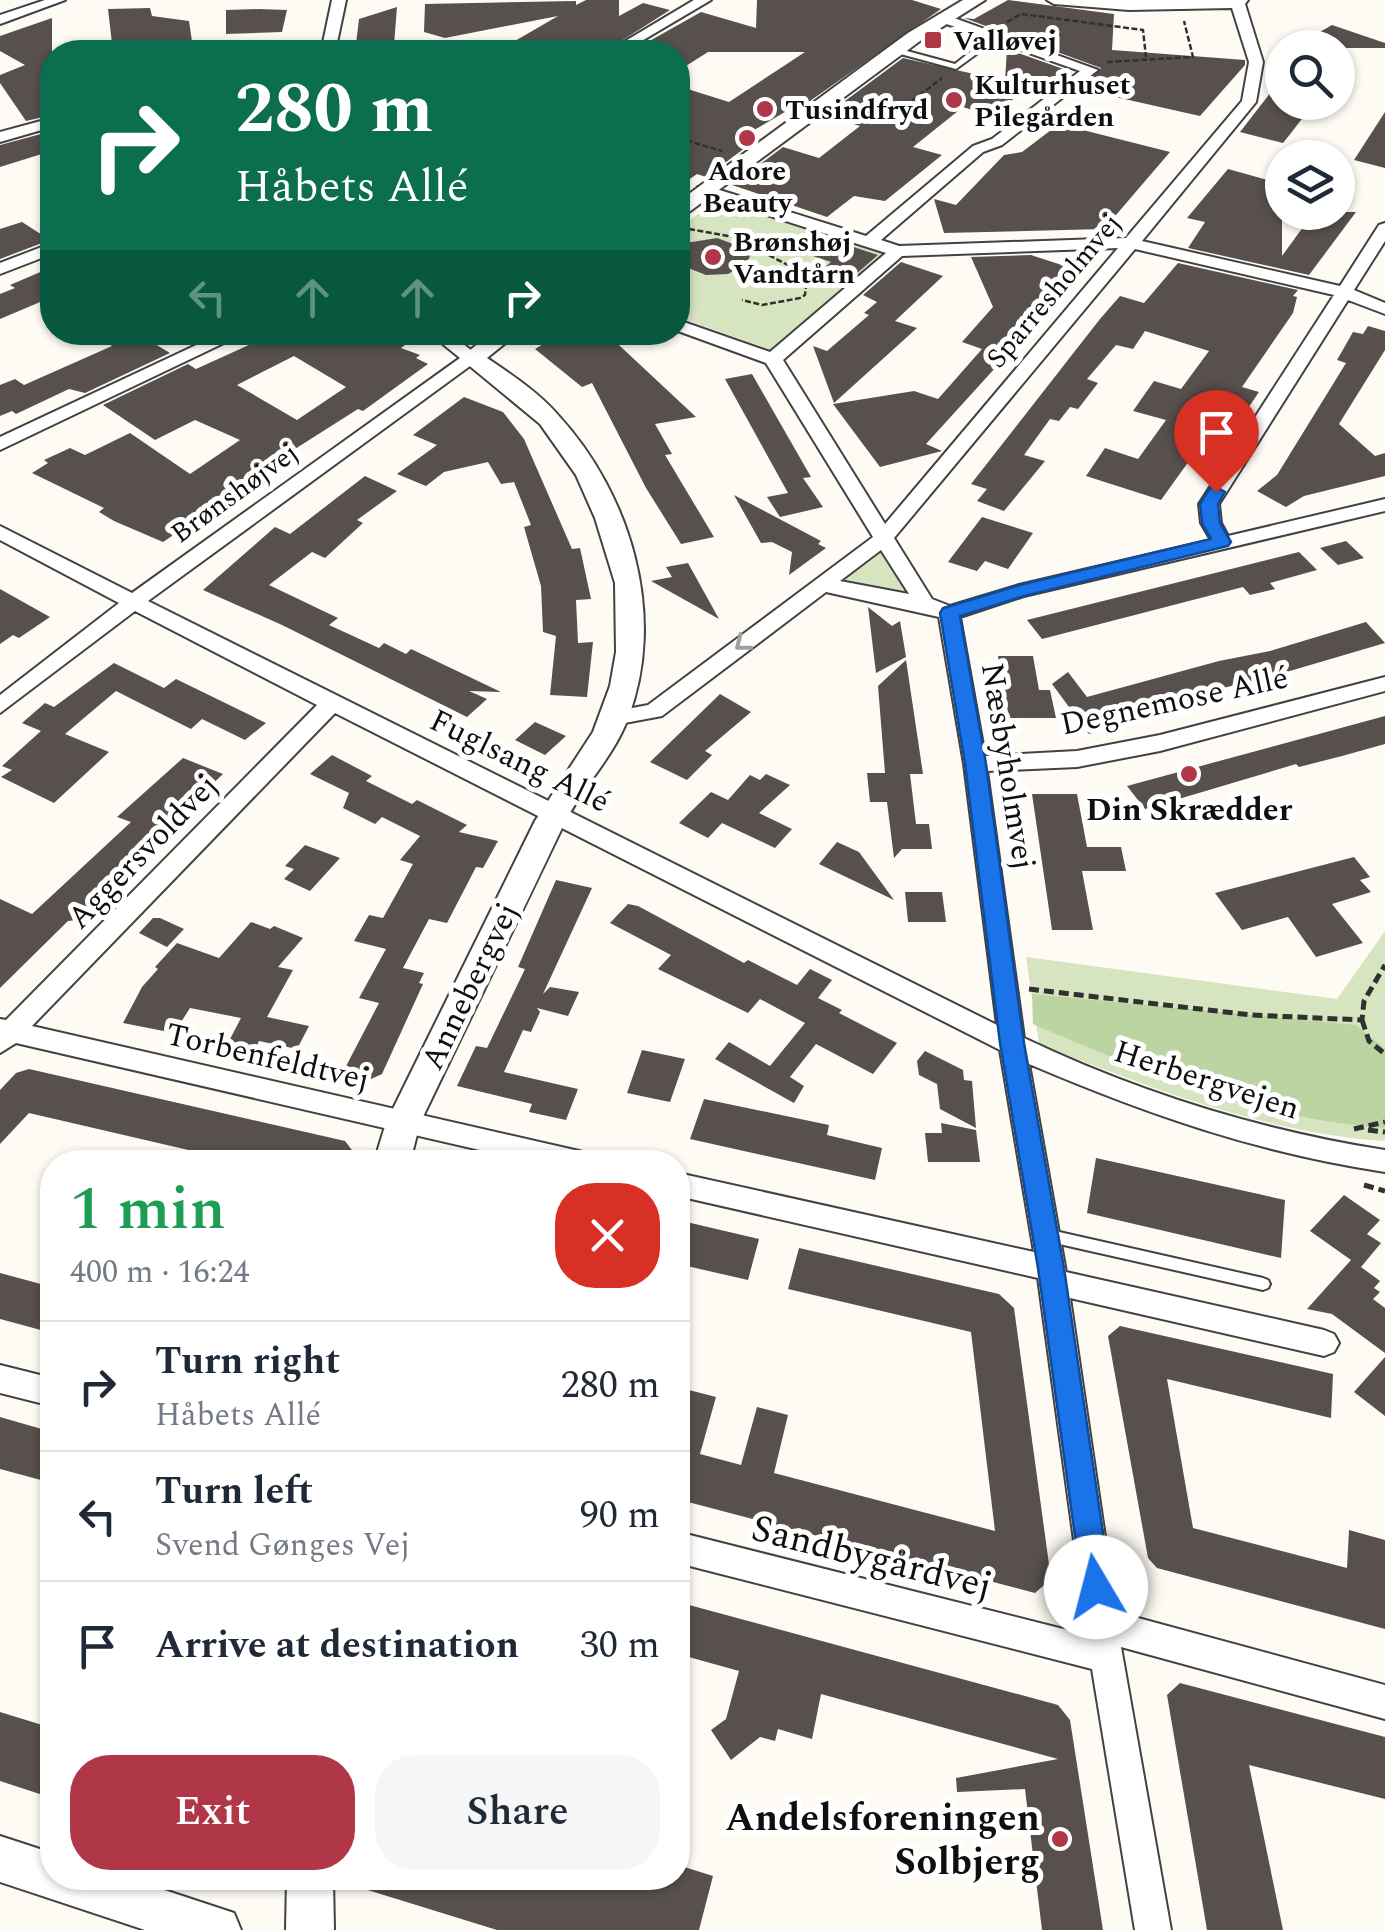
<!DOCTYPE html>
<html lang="en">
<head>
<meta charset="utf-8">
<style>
	:root { --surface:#fff; --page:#f6f6f7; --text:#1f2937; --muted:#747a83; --line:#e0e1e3; --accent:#b03747 }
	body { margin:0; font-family:Spectral,serif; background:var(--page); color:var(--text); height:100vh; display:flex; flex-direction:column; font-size:38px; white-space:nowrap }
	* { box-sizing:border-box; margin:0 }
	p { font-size:32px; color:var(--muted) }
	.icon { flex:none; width:55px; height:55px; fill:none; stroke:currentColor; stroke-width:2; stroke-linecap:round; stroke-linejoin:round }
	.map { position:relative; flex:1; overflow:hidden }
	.drawer { position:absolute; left:40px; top:1150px; width:650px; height:740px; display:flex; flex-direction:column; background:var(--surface); border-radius:40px; box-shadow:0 2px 8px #0004 }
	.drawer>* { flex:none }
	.top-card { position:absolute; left:40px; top:40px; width:650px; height:305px; border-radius:40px; box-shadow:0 2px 8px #0004; background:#0b6e4f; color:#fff; overflow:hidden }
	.fabs { position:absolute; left:1265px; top:30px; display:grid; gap:20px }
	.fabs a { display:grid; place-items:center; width:90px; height:90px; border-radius:50%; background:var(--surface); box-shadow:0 2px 8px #0004; font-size:50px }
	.pin { position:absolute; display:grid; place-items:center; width:85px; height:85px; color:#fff; margin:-102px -42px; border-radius:50% 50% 50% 0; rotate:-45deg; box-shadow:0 0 10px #0007 }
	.pin .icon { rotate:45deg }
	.me { position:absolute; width:110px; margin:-55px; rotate:352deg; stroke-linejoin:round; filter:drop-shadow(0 0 8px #0008) }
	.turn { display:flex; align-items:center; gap:35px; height:210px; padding:0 30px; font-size:45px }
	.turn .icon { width:130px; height:130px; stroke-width:2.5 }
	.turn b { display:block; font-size:70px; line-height:85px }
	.lanes { display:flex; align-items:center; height:95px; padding:0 30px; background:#0003; justify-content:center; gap:50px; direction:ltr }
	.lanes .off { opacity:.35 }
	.round { display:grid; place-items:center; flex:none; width:105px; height:105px; border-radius:40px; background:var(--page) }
	.head { display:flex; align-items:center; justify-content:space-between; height:170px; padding:0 30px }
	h1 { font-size:60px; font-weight:600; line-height:75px; color:#1e9e55 }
	.button { display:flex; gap:20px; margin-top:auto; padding:20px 30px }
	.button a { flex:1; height:115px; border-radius:40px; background:var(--accent); color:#fff; font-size:40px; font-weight:600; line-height:115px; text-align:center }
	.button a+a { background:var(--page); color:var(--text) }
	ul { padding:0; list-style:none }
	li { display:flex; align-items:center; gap:30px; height:130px; padding:0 30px; border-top:2px solid var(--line) }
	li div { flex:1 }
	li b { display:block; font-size:38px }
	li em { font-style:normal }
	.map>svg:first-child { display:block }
	.green { fill:#d6e5c0 }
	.forest { fill:#bcd4a1 }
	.building { fill:#57504d; fill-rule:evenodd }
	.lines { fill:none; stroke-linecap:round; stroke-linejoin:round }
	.service-casing { stroke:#424242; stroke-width:4 }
	.minor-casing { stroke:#424242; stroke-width:4 }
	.tertiary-casing { stroke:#424242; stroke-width:4 }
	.path-far1 { stroke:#313131; stroke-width:2.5; stroke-dasharray:6 2.5; stroke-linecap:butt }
	.path { stroke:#313131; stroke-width:5; stroke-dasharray:10 5; stroke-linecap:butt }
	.service { fill:#fff; fill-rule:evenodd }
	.minor { fill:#fff; fill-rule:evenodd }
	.tertiary { fill:#fff; fill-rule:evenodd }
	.oneway { stroke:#9f9f9f }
	.route { fill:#1a73e8; stroke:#114b97; stroke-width:2.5 }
	.poi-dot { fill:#b03747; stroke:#fff; stroke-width:4 }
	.labels { text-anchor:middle; stroke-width:10; stroke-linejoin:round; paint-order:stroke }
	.far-poi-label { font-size:28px; font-weight:bold; fill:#0f0f0f; stroke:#fff; text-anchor:start }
	.far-street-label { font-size:28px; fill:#0f0f0f; stroke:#fff }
	.street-label { font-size:32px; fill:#0f0f0f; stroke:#fff }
	.poi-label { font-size:32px; font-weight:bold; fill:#0f0f0f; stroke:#fff }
	.near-street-label { font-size:38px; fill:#0f0f0f; stroke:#fff }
	.near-poi-label { font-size:38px; font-weight:bold; fill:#0f0f0f; stroke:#fff; text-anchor:end }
</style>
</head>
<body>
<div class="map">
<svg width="1385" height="1930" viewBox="0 0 1385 1930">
	<rect width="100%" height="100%" fill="#fdfbf3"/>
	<path class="green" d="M719,199L885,253L772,350L678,317V229Z
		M880,553L885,555L905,591L843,582V578Z
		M1385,931V1141C1264,1133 1151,1088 1039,1044L1026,957L1337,999Z"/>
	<path class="forest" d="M1032,994L1356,1025L1385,1049V1128C1261,1119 1146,1073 1033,1024Z"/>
	<path class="building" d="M586,0H619V16L643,3L670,10L604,52H496L558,16L445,38L424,32L425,4L576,1V5Z
		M757,0H912L941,9L800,108L795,106L744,136L757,139L706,177L697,174L678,187V86L729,102L805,52H708L678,71V52H630L701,12L756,28Z
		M1008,0L1114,14L1112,50L1245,60V65L1200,116L1080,89L1101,68L964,18L974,19Z
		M397,7L394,45L390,46V52H355L359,19Z
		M150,8L152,16L189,21L193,48L113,52L108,9Z
		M226,10L259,9L287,10L282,32L226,34Z
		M52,18V115L26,121L0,83V75L25,65L0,51V36Z
		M1332,25L1385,43V48H1292Z
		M1007,49L1072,72L1049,90L1031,85L992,116L963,107L913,147L942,155L885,201L854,196L827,217L732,185L783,147L819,158L860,126L826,115L903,58L1005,81Z
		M1282,78V102H1315L1291,133L1283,143L1240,132Z
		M1385,112V168L1354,160Z
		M1059,124L1170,152L1104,229L944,233L934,199L956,205L1004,155L1022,152Z
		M52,131V159L48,152L0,167V145Z
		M1228,169L1282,184V256L1314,212H1356L1309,275L1188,248L1205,222L1187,218Z
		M22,222L50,240L0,259V229Z
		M814,234L878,255L840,288L811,279L831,262L795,250Z
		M717,238L744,248L750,257L744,265L728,274L706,275L678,264V250L686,243Z
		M1031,255L1071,268L1008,344L1013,345L1006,356L926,444L942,451L880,467L833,404L914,391L938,399L982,349L962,342L993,307L971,257Z
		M901,262L943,276L895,321L917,328L834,403L813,346L827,351L869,315L864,313L877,302L863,295Z
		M1178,263L1298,290L1293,296L1297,297L1293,313L1242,387L1259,392L1208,467L1189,461L1161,500L1086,476L1105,448L1138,459L1166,420L1133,411L1154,381L1181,389L1209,351L1145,331L1133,349L1116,345L1087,379L1098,383L1078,409L1070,407L1059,421L1050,419L1024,455L1045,461L1004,511L977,501L987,489L971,484L1100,319L1120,296L1144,303Z
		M52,267V297L0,319V294L15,288L10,285Z
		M1368,326L1385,331V350L1339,424L1375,456L1385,453V476L1304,496L1286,507L1257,491L1277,475L1346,363L1337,360L1353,332L1363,334Z
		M125,332H135L170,353L85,393L69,389L16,414L12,411L0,416V385L15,379L24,385L112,346L106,342Z
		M294,332L320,336L380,332L408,343L401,348L420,355L416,358L428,364L363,411L358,409L265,468L232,492V496L211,511L217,513L196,527L190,524L163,542L114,521L99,512L104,508L32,473L48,463L44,460L70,448L85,455L130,433L190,474L240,440L195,420L155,440L103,405L188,364L196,369L273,334L280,339ZM294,356L346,387L297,420L237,385Z
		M563,332H605L696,417L655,424L672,454L665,455L714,537L681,544L646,488L592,383L582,387L535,349Z
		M752,374L811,477L803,478L823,507L780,517L767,497L788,493L725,379Z
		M464,397L503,412L524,439L572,549L580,548L591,599L576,600L578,643L593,642L587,697L550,695L556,636L543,632L541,586L524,527L531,525L514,482L501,484L488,462L444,472L426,486L397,474L437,445L413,435Z
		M365,476L397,491L357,520L363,523L325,558L312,552L269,585L338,618L329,625L379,648L384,643L406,654L411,649L501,692L469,691L487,699L467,717L282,625L203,590L275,527L290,534Z
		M734,495L821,541L818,544L826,548L789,575L792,552L772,542L761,543Z
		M982,517L1033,533L1008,569L985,561L977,571L948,562Z
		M1346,541L1364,558L1338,565L1320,548Z
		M1299,552L1317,570L1270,583L1275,589L1250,595L1243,587L1042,639L1027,620Z
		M688,563L719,619L651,581L672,577L666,567Z
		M0,589L50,617L19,638L13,635L0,644Z
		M868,607L892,626L900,621L906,657L876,673Z
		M1366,622L1385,643L1283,673L1103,718L1111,728L1089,734L1052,684L1068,672L1087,697L1219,661L1270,651Z
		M998,656H1033L1039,690H1050L1056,718H1009Z
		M906,660L923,774H910L916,824H929L932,849H902L894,858L887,802H870L867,773H885L878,686Z
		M114,663L164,688L176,679L266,723L245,740L202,719L191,729L116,691L65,734L109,752L54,803L1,777L12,770L2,766L41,731L22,723L45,703L54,707Z
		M720,694L751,712L705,751L712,755L687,780L650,762Z
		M1385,716V744L1342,756L1299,767L1296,764L1145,809L1127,786Z
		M535,722L566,736L545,755L515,740Z
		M332,755L372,776L366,781L412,804L417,800L467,825L459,832L498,841L483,868L476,867L447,923L429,919L403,968L424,973L419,983L423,984L382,1074L371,1079L343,1072L379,1003L359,998L386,949L354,941L369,915L383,918L413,864L400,860L420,836L382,817L375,824L343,808L349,793L310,774Z
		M183,758L223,774L100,890L103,891L76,920L68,921L0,988V899L32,914L131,822L117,817Z
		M766,774L790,785L759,813L792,829L775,848L722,823L708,838L679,823L711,792L728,800L750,775L760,780Z
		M1032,794H1077L1087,847H1121L1126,871H1082L1093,930H1052Z
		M837,842L859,852L894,900L819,864Z
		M305,845L340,858L310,891L284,879L294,869L285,866Z
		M1354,857L1370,877L1360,880L1371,892L1332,904L1363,943L1316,957L1288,917L1242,930L1215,893Z
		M556,880L592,888L543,994L550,987L579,992L568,1016L537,1008L540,1012L531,1032L523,1030L504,1072L578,1089L566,1120L529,1112L532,1104L457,1086L476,1046L487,1048L525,969L518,967Z
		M905,892H942L946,922H908Z
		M628,904L638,906L744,963L748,960L797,985L810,969L832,980L818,998L842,1010L839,1013L897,1043L873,1074L816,1044L790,1077L804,1086L794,1103L715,1059L729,1042L770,1066L805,1023L760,999L748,1013L658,969L671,955L610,923Z
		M153,918H160L184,929L167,947L139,933Z
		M251,922L270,929L274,926L303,938L278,967L293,970L267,1017L309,1026L297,1049L259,1041L256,1047L229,1041L241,1018L190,1008L174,1033L123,1023L142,987L158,969L155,967L177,943L219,958Z
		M642,1050L685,1059L670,1102L627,1093Z
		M925,1051L963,1070L964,1080L972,1081L976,1128L940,1109L937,1084L919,1075L917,1061Z
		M29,1069L345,1141L361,1162H240L29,1113L0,1144V1090L16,1073Z
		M704,1099L829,1125L827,1135L882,1148L875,1180L690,1139Z
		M941,1123L976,1130L980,1162H928L925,1133H942Z
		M1096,1158L1285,1200L1281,1258L1087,1213Z
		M1344,1195L1380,1220L1367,1234L1381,1243L1361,1267L1380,1281L1374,1288L1380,1292L1373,1299L1385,1308V1353L1332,1314L1307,1309L1351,1260L1310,1231Z
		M678,1220L759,1239L748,1280L678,1264Z
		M799,1248L999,1294L1014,1308L1051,1579L1035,1593L688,1502L685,1512L678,1511V1412L685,1389L716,1397L700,1454L741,1465L757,1407L788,1415L774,1473L995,1531L971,1332L788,1289Z
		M0,1273L52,1287V1333L0,1319Z
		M1120,1326L1333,1374L1331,1418L1167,1379L1193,1528L1347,1568L1349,1530L1385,1540V1629L1157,1568L1148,1558L1108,1336Z
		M1385,1357V1416L1354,1392Z
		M0,1417L52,1432V1483L0,1469Z
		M678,1602L1058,1705L1070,1720L1103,1930H1042L1025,1789L957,1792L956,1778L1058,1759L821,1694L812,1739L778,1729L775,1741L760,1737L731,1760L711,1730L726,1719L739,1671L678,1654Z
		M1180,1683L1385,1737V1799L1249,1765L1283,1930H1207L1167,1695Z
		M0,1712L52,1728V1798L0,1781Z
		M678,1865L713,1876L699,1930H497L345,1883L346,1878H678Z"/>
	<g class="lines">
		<defs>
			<path id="service" d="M896,48L955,64L975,48L982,50L956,69L893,52L892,50Z
				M1046,1229L1263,1278L1268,1280L1270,1284L1268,1288L1263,1290L1046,1241L1041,1239L1039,1235L1041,1231Z"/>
			<path id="minor" d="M45,0H65L0,24V15Z
				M332,0H346L335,52H321Z
				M694,0H711L623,52H607Z
				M1047,0H1248L1245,4L1263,62L1256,102L1142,241L1340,286L1379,225L1385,223V241L1354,290L1385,303V314L1348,300L1219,504L1221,523L1228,536L1385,499V511L1024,596L960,617L985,756L1077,751L1160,735L1385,677V691L1160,751L1077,767L987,771L1024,1038C1140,1093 1258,1130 1385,1150V1172C1255,1152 1149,1115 1029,1064L1066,1272L1324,1330L1334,1334L1339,1343L1334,1352L1324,1356L1070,1298L1116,1612L1385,1685V1719L1121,1647L1171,1930H1135L1092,1669L678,1563V1532L1087,1635L1038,1278L678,1196V1173L1034,1252L1000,1050L335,713L32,1026L579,1151L589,1154L592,1162H532L16,1043L0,1053V1019L6,1020L317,705L135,611L0,713V695L119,603L0,540V526L132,593L460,358L428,332H448L481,358L148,601L997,1025L964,764L939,617L826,592L662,716L614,725L603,718L606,713L648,705L873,537L766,363L678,331V320L770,352L886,253L698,193V187H710L866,236L973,146L992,139L1080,71L938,21V15L943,14L1098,70L1002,145L983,152L881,240L899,246L1126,238L1242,101L1249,62L1232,8L1129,10L1054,4ZM1118,248L885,524L783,360L902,256ZM1135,249L1334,295L1199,504L1201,523L1211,540L1019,585L950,606L932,599L894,538ZM881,550L909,594L840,581Z
				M52,118V127L0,142V132Z
				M52,243V254L0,274V263Z
				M224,332H247L0,450V437Z
				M0,1365L52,1378V1406L0,1393Z"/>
			<path id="tertiary" d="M963,0H985L920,41L685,215L678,217V202L908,33Z
				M493,332H519L487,358C512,375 538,392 558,415C631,494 667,616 628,718C613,759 580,789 562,828C515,927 467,1025 420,1123L410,1162H374L386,1123L535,821L593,732L610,686L616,652L615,583L595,518L576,475L540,424L460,358Z
				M0,1836L52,1853V1878H128L234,1913L241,1930H145L0,1882Z
				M287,1878H333L334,1930H286Z"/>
		</defs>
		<use href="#service" class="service-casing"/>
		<use href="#minor" class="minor-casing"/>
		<use href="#tertiary" class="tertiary-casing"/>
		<path class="path-far1" d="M1007,22L1021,14L1143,30L1146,57
			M1107,62L1193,57L1184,21
			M892,116L942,78
			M678,138L722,151
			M689,229L734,237L807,275L805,295L800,298L762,305L742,300"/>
		<path class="path" d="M1029,989L1251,1015L1362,1020L1364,1001L1385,965
			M1362,1020L1369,1041L1385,1054
			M1354,1129L1385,1122
			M1368,1130L1385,1132
			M1364,1185L1385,1191"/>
		<use href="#service" class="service"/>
		<use href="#minor" class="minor"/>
		<use href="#tertiary" class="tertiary"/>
	</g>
	<defs><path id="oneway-chevron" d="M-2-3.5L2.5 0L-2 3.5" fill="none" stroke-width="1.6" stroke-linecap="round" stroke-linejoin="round" transform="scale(2.5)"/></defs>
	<use class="oneway" href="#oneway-chevron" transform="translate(742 644) rotate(142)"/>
	<path class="route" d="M1216,487L1225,492L1218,504L1220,523L1231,542L1228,546L1024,596L960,616L986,764L1024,1043L1064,1268L1111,1587L1107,1597L1096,1602L1086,1597L1082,1587L1038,1268L1000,1043L965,764L940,613L943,608L1020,585L1211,539L1202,523L1200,504L1210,488Z"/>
	<g class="poi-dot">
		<rect x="923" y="30" width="20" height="20" rx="5"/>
		<circle cx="954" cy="100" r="10"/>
		<circle cx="765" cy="109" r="10"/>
		<circle cx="747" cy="138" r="10"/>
		<circle cx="713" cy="257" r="10"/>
		<circle cx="1189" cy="774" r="10"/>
		<circle cx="1060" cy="1839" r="10"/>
	</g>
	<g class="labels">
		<g class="far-poi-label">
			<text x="953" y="50">Valløvej</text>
			<text x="974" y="94">Kulturhuset<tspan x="974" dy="32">Pilegården</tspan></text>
			<text x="785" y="119">Tusindfryd</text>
			<text x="747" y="180" text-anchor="middle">Adore<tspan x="747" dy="32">Beauty</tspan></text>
			<text x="733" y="251">Brønshøj<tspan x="733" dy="32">Vandtårn</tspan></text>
		</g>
		<g class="far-street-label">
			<text transform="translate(1053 290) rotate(-50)" y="10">Sparresholmvej</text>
			<text transform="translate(234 492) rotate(-36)" y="10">Brønshøjvej</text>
		</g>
		<g class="street-label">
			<text transform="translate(1174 700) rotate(-12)" y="11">Degnemose Allé</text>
			<text transform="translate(520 760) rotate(26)" y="11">Fuglsang Allé</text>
			<text transform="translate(1009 766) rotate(81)" y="11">Næsbyholmvej</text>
			<text transform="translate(142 851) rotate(-46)" y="11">Aggersvoldvej</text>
			<text transform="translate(469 986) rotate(-64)" y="11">Annebergvej</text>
			<text transform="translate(268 1056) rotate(13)" y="11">Torbenfeldtvej</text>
			<text transform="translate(1207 1079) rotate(18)" y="11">Herbergvejen</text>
		</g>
		<g class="poi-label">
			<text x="1189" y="820">Din Skrædder</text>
		</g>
		<g class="near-street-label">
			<text transform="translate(872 1556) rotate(14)" y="13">Sandbygårdvej</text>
		</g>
		<g class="near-poi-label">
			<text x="1040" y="1830">Andelsforeningen<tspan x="1040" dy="44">Solbjerg</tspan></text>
		</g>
	</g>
</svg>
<div class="fabs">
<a><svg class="icon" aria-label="search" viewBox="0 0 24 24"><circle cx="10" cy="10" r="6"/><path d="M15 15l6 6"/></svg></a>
<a><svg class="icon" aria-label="layers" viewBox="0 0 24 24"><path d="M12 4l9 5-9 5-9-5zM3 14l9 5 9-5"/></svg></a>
</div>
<div class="pin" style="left:1216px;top:492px;background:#d93025"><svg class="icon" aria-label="arrive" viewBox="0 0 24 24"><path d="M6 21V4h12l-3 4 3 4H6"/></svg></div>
<svg class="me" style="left:1096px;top:1587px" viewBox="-20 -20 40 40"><circle r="19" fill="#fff"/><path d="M0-13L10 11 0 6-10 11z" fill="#1a73e8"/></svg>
<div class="top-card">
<div class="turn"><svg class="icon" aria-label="right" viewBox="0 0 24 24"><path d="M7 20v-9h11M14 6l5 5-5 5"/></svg><div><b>280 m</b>Håbets Allé</div></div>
<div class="lanes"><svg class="icon off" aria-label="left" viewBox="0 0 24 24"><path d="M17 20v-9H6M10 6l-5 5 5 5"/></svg><svg class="icon off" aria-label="ahead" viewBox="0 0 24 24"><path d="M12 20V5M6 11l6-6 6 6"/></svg><svg class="icon off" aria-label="ahead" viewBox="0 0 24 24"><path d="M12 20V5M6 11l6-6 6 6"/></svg><svg class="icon" aria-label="right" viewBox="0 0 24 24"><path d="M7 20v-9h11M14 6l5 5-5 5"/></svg></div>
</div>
<section class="drawer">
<div class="head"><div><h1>1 min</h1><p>400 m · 16:24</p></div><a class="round" style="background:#d93025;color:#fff"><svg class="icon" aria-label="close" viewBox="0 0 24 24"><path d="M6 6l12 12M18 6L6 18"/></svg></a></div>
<ul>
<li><svg class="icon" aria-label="right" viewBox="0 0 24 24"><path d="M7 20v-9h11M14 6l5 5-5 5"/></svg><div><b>Turn right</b><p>Håbets Allé</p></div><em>280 m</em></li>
<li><svg class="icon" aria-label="left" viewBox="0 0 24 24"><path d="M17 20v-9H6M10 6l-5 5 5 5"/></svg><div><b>Turn left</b><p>Svend Gønges Vej</p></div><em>90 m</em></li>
<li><svg class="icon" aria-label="arrive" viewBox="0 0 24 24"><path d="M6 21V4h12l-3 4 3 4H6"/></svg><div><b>Arrive at destination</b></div><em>30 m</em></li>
</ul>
<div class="button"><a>Exit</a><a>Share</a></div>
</section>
</div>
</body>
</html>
